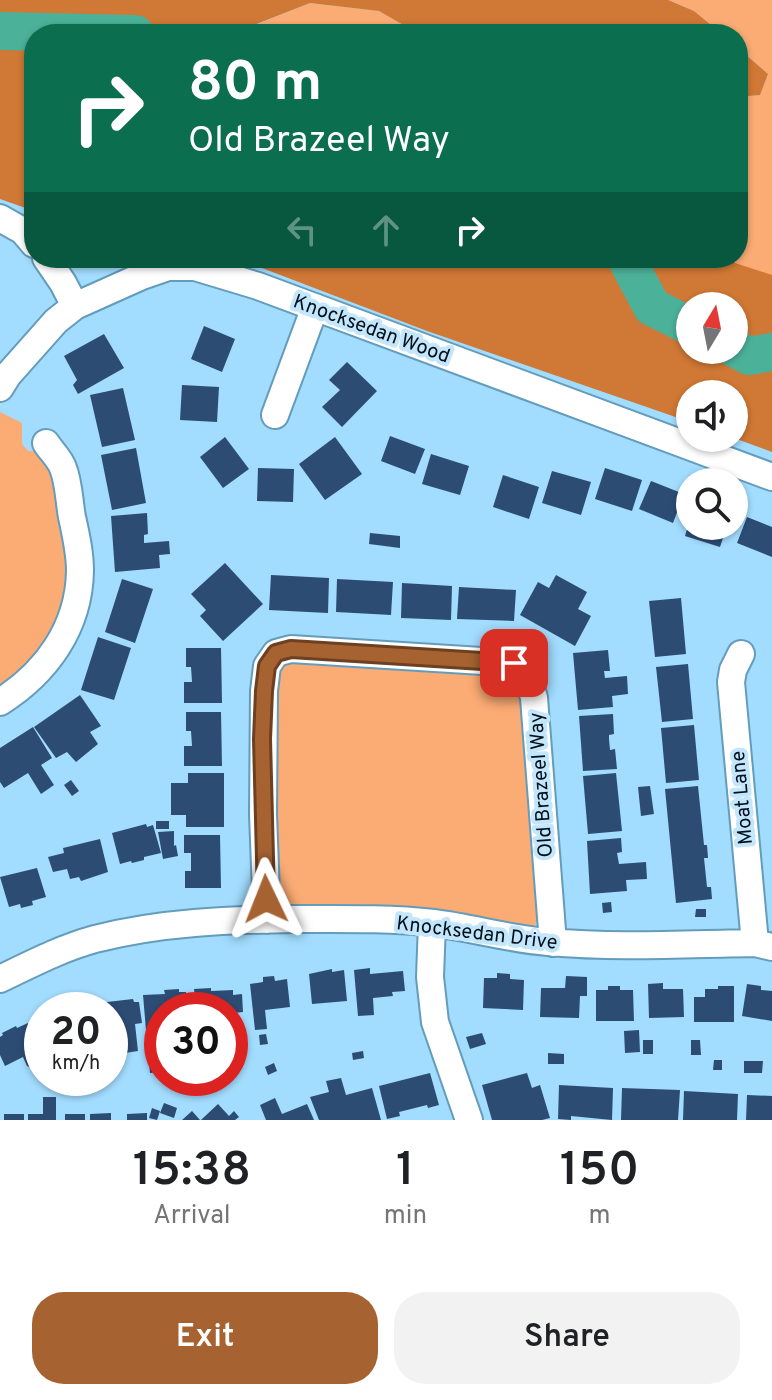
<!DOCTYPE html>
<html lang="en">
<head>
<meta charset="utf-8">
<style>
	:root { --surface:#fff; --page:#f2f2f2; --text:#202124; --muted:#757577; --accent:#a66331 }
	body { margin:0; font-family:Overpass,sans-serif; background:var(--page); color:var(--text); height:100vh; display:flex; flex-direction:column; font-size:30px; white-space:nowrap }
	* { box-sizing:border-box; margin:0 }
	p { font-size:26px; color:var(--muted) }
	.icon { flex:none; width:44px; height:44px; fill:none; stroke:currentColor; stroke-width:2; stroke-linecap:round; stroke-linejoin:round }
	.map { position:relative; height:1120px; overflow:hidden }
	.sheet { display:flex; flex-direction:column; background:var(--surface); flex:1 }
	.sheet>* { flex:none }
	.top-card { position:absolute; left:24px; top:24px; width:724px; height:244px; border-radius:32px; box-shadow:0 2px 6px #0004; background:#0b6e4f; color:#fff; overflow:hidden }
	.needle { width:52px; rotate:10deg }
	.tools { position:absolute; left:676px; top:292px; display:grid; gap:16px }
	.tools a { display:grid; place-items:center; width:72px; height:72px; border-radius:50%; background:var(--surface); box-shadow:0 2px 6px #0004; font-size:40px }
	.speed { position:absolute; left:24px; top:992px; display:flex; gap:16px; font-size:40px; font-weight:700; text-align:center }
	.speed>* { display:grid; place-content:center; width:104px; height:104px; border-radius:50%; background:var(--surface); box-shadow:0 2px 6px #0004; line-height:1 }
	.speed small { font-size:20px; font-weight:400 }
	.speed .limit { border:12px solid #d22; background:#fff; color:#111 }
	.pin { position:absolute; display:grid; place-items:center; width:68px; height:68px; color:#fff; margin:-34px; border-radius:16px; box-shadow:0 4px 12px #0006 }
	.me { position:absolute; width:88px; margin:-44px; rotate:358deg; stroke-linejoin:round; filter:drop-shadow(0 0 6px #0008) }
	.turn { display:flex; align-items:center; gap:28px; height:168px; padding:0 32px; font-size:36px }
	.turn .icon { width:104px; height:104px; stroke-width:2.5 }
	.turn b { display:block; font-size:56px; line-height:68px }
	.lanes { display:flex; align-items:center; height:76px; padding:0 32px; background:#0003; justify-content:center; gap:40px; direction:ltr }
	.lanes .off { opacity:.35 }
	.eta { display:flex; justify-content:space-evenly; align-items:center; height:136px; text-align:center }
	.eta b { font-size:48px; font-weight:600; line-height:56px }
	.primary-button { display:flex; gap:16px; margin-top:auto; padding:16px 32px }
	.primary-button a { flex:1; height:92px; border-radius:32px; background:var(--accent); color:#fff; font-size:32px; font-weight:600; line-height:92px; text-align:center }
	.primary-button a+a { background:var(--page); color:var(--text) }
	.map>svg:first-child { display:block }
	.green { fill:#fbab74 }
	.forest { fill:#d07835; fill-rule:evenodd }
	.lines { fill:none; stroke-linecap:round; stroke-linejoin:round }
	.river { stroke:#4cb199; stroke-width:38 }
	.building { fill:#2d4c74 }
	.minor-casing { stroke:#649cbc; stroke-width:30 }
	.minor { stroke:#fff; stroke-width:26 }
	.route-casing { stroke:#6c4020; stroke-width:20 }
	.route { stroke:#a66331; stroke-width:14 }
	.labels { text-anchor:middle; stroke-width:8; stroke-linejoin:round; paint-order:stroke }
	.street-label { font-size:20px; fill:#00101c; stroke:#c4e6fb }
</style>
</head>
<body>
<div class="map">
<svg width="772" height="1120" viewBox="0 0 772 1120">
	<rect width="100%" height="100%" fill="#a2dcfe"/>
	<path class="green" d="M668,0H772V276L715,258H738V97L760,95L768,74L738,48V34H722L694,11Z
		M310,3L379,11L419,34H245L240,31Z
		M0,412L22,423V444L28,451L49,452L70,575L62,609L52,634L36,661L0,690Z
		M303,662L505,675L517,683L524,712L540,903L538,920L533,928L280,907L274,900L276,672L286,664Z"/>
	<path class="forest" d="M0,0H668L694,11L722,34H419L379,11L310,3L241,30L245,34H34V211L0,199Z
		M738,48L768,74L760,95L738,97Z
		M236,258H720L772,275V452L734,438V394H690V422L427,331ZM690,306H734V350H690Z"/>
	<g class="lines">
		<path class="river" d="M0,31L135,34
			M626,258L652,307L690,326
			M734,348L749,356L772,352"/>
	</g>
	<path class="building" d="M204,326L235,339L222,372L191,359Z
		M104,334L124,368L78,394L73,385L77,380L64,356Z
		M347,362L377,391L342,427L322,407L340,390L329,380Z
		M182,385L219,387L217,422L180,420Z
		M123,388L135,440L102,447L90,395Z
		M390,436L425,449L415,474L381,461Z
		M225,437L249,469L223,488L200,457Z
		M335,437L362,474L325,500L299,464Z
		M136,448L146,503L112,510L101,455Z
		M431,454L469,466L460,495L422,484Z
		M258,468L294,469L293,502L257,501Z
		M605,468L642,480L632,511L595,499Z
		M552,471L591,482L581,515L542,503Z
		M503,475L539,487L529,519L493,507Z
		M651,481L684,494L673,523L639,509Z
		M147,513L148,534L144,535V543L169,541L170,554L159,555L160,568L115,572L111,516Z
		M747,517L772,527V557L737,543Z
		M688,526H727L720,547L685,536Z
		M370,533L400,536V548L369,544Z
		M225,563L263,604L223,641L200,616L206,610L191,594Z
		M271,575L329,578L328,613L269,610Z
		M556,575L587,592L578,609L591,616L575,646L520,615L538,582L549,588Z
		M122,579L153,589L135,643L105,632Z
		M337,579L393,582L391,615L336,612Z
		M402,583L452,586L451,620L401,618Z
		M459,587L516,590L514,621L457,619Z
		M681,598L686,654L655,657L649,601Z
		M98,637L131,648L114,700L81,690Z
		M186,648H221L222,703H184V682H192L191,667H186Z
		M608,650L610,671H604L605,678L627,676L628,694L612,696L613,707L578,710L573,653Z
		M688,664L693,719L662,722L656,667Z
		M80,695L101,726L90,732L98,744L76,762L67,752L56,758L34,727Z
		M186,712H221L222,766H184V746H192L191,731H186Z
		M613,714L614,734L609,735V739L610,750L615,749L617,769L583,771L579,716Z
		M694,725L699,780L666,783L661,728Z
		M33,727L52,758L41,765L54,785L41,794L28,773L4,788L0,782V748Z
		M188,773H224V827H186V815H171V783H188Z
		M616,773L622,831L588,834L583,776Z
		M71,780L79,791L72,796L64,785Z
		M650,786L654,814L641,816L638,787Z
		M698,786L704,845H707L708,858H704L707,887H711L712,899L676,903L665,789Z
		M156,821H169V829H156Z
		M146,824L147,827L153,825L161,853L144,857V860L132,863L131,861L120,864L112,833Z
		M174,831V846L176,845L178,856L163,859L158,832Z
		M184,835H220L221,888H185V871H191V853H184Z
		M621,838L622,852L617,853L619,864L646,862L647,879L626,880L627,891L590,894L587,841Z
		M100,839L108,872L81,881L79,877L70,879L67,869L53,872L48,857L64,853L63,848Z
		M37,868L46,897L32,901L33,905L21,908L20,904L9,907L0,877Z
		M611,902L612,912L603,913L602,903Z
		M696,909H706V917H695Z
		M370,968V974L403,971L405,991L392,992L393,996L373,998L374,1015L358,1016L354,970Z
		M332,969V972L344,970L347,1001L312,1004L309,974Z
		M497,973L510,974V979L524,980L523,1010L483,1008L484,978H497Z
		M274,976L275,981L287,979L290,1007L265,1010L267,1029L255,1030L250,984L263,982V977Z
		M566,976L587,977V996H580L579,1018L540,1017L541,988H565Z
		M663,983V989H683L684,1017L649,1018L648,984Z
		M747,984L761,986V990L772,991V1021L742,1016Z
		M608,986H620V990H633L634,1021H596V990H608Z
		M718,986H734V1022H694V997H705V989H718Z
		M211,988V991L233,990V995L242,994L243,1012L234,1013V1016L230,1017V1010H196L194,989Z
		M179,989V992H186L187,1010H162V1029L146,1030L143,995L165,994L164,990Z
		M133,999L134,1002H139L142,1023L135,1024L138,1051L125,1053L122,1034L110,1036V1010H108L107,1002Z
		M59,1001L60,1006L83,1004L84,1010H46L45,1003Z
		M28,1023L41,1051L38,1052L41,1059L40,1063L32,1068L27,1066L23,1057L5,1066L0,1055V1037L3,1035L2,1033L16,1026L17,1028Z
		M639,1030L640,1052L625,1053L624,1031Z
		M482,1033L486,1044L470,1049L466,1037Z
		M266,1034L268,1044L260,1045L259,1035Z
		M643,1040H653V1054H643Z
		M691,1040H700L701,1055H691Z
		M162,1050V1072L150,1073L148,1051Z
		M363,1051L364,1058L353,1060L352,1053Z
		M548,1053L564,1054V1064H548Z
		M714,1060H722V1070H713Z
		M744,1061H763L762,1073H744Z
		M274,1063L277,1071L268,1075L265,1067Z
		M430,1073L439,1105L428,1108L427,1105L399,1112L400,1116L387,1119L379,1086Z
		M527,1073L532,1088L540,1085L550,1118L542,1120H492L482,1085Z
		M341,1078L346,1095L372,1088L381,1120H319L310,1097L329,1092L326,1081Z
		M559,1085L613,1088L612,1120L571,1116V1120L558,1119Z
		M622,1088L680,1090L678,1120H621Z
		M684,1091L738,1094L737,1120H683Z
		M747,1095L772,1096V1120H746Z
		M43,1097H56V1120H28V1114H43Z
		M275,1098L282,1114L307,1104L314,1120H266L260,1105Z
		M164,1103L177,1108L174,1118L160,1113Z
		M218,1104L229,1116L234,1111L239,1117L235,1120H201Z
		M152,1108L160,1111L157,1120L149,1118Z
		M192,1111L200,1120H182Z
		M111,1113V1120H90V1114Z
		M147,1113V1120H127V1114Z
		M4,1114H24V1120H4Z
		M65,1114H85V1120H65Z"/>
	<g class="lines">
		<defs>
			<path id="minor" d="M0,218L23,231L34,244
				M46,258L63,283L75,306
				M0,388L8,375L56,321L75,306L142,276L168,267H195L258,286L772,477
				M275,415L315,307
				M741,654L733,670L731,682L755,943
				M0,702C46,673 79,628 80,571C80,553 76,535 72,517C69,501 69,483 63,468C60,459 51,451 46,443
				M267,920L263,814L264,691L267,666L276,653L291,649L514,663C528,670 530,683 534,698L553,943
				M432,923L430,977L435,1022L469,1120
				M0,979C31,964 62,948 95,939C161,922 228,920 294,919C341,919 388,918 434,923C473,928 509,939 548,942C617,948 686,944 755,943L772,947"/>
		</defs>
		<use href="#minor" class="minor-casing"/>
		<use href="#minor" class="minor"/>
	</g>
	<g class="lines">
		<defs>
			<path id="route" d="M266,899L262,739L264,691L267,666L276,653L291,649L514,663"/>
		</defs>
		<use href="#route" class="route-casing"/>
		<use href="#route" class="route"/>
	</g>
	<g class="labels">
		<g class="street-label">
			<text transform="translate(372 328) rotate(20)" y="7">Knocksedan Wood</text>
			<text transform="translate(540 785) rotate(-94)" y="7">Old Brazeel Way</text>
			<text transform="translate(741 798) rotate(-95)" y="7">Moat Lane</text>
			<text transform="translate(477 932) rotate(7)" y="7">Knocksedan Drive</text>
		</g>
	</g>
</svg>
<div class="tools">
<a><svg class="needle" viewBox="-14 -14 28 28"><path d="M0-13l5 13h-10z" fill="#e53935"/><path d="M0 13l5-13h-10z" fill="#757577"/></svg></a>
<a><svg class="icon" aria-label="sound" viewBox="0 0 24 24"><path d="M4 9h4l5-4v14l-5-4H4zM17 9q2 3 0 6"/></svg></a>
<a><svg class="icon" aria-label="search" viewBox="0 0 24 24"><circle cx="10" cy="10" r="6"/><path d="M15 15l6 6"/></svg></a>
</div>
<div class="speed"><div>20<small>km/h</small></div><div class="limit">30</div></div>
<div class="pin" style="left:514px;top:663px;background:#d93025"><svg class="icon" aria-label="arrive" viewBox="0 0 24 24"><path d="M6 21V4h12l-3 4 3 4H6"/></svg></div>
<svg class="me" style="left:266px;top:899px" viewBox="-20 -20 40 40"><path d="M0-17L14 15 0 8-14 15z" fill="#a66331" stroke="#fff" stroke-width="4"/></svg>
<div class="top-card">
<div class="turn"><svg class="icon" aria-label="right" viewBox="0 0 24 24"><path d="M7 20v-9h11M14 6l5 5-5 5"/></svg><div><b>80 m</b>Old Brazeel Way</div></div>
<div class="lanes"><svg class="icon off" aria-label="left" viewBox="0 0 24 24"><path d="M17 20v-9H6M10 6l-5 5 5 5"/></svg><svg class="icon off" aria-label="ahead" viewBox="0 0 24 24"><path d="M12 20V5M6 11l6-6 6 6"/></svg><svg class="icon" aria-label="right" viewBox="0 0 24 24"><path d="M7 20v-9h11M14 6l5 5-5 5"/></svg></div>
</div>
</div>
<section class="sheet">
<div class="eta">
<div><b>15:38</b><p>Arrival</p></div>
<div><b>1</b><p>min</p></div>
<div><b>150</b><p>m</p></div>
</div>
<div class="primary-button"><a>Exit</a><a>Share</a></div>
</section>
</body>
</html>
